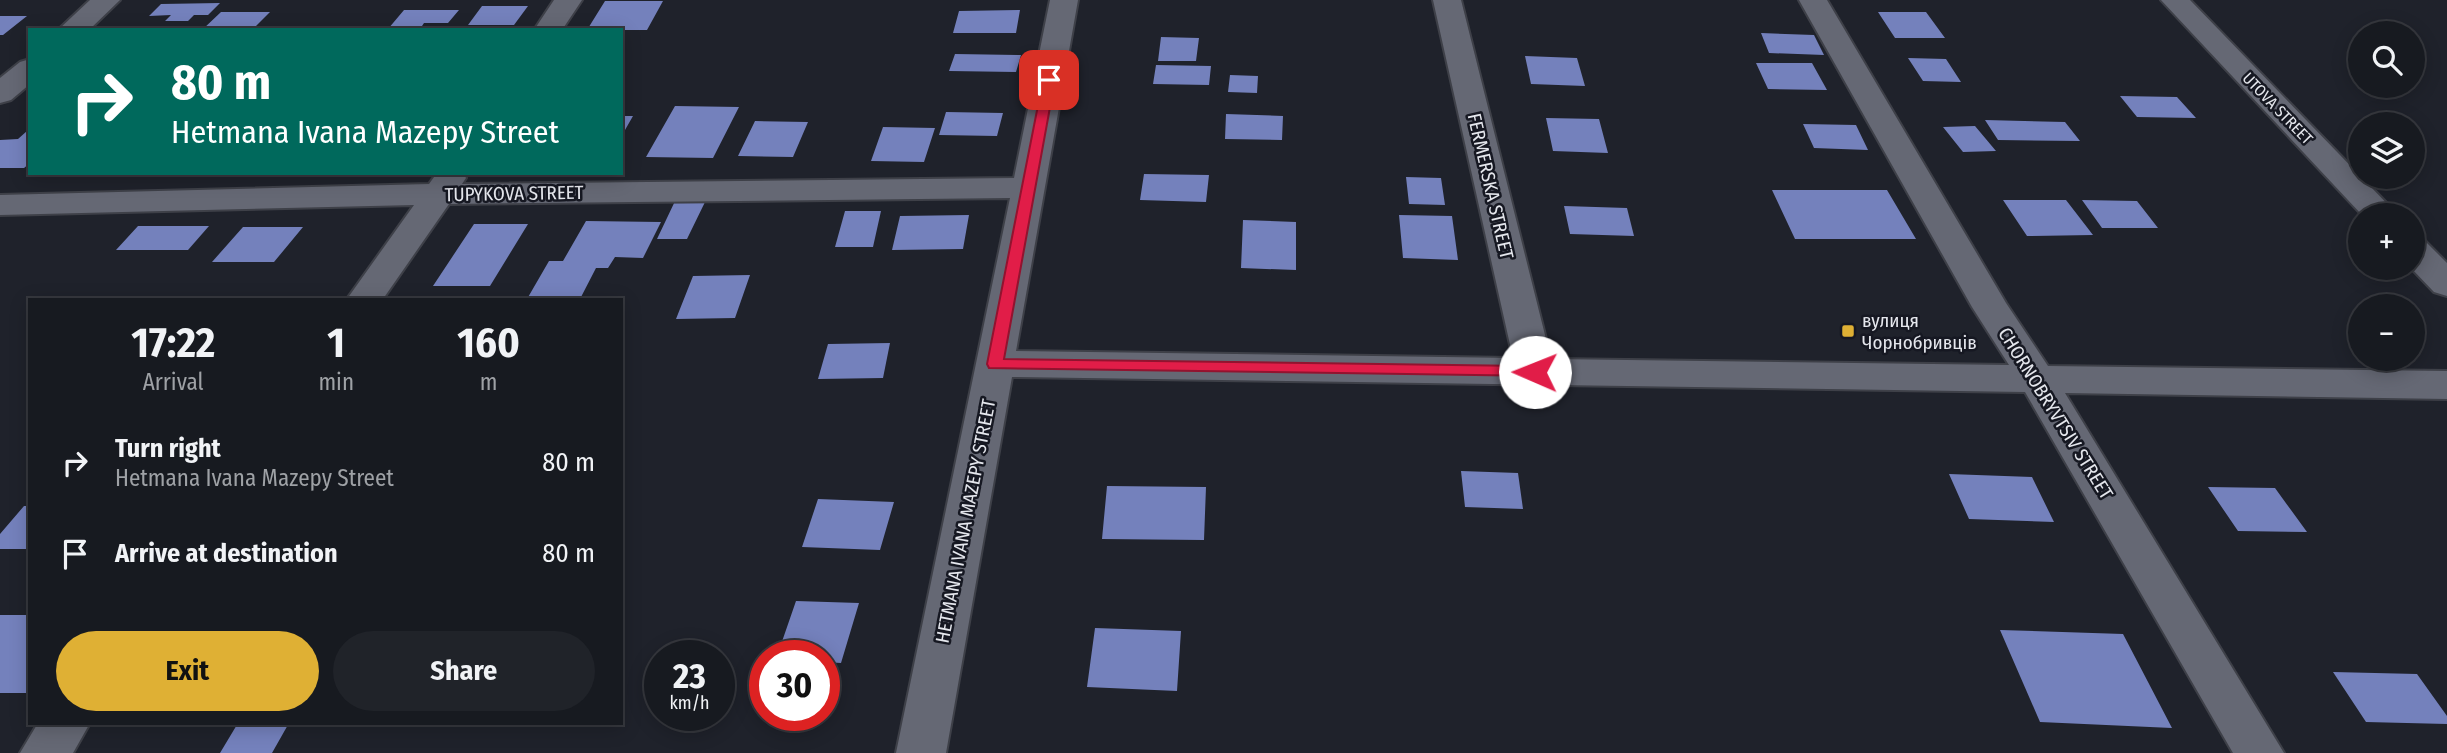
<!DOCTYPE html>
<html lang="en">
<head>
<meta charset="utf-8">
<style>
	:root { --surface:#171a20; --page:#202329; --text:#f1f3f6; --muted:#9ea1a5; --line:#36383e; --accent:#dfb034 }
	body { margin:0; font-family:"Fira Sans Condensed",sans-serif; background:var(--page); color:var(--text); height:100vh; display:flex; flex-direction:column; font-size:26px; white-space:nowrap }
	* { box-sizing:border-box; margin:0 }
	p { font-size:23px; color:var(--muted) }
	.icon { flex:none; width:38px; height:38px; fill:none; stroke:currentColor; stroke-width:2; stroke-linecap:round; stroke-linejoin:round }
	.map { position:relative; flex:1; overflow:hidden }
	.side { position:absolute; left:28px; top:298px; width:595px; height:427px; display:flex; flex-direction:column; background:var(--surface); border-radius:0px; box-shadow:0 4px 18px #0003,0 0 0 2px var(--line) }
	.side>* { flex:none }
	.top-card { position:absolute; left:28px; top:28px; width:595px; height:147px; border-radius:0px; box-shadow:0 4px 18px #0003,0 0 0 2px var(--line); background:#00695c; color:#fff; overflow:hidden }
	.tools { position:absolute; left:2348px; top:21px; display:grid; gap:14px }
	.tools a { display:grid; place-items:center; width:77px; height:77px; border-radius:50%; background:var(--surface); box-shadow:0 4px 18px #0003,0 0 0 2px var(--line); font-size:35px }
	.speed { position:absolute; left:644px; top:640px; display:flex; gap:14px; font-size:35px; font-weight:700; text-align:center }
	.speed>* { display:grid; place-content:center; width:91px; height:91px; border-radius:50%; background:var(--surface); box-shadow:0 4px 18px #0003,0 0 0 2px var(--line); line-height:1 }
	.speed small { font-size:18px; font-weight:400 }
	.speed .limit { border:10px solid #d22; background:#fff; color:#111 }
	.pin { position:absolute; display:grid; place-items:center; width:60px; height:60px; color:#fff; margin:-30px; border-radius:14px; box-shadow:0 4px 10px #0006 }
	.me { position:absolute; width:77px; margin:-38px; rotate:271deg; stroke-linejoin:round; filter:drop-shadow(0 0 5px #0008) }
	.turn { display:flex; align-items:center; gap:24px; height:147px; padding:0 28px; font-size:32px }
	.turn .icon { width:91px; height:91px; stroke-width:2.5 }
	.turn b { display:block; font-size:49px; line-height:60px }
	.eta { display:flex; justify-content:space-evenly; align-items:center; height:119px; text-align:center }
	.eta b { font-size:42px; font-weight:700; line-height:49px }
	.button { display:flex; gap:14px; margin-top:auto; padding:14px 28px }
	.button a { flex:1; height:80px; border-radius:42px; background:var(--accent); color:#111; font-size:28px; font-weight:700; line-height:80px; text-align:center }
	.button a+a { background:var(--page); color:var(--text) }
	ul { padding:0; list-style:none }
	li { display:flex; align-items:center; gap:21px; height:91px; padding:0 28px }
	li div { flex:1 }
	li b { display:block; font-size:26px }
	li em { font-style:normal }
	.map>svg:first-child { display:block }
	.building { fill:#7481bc }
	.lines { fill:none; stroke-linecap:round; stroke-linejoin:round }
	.minor-casing { stroke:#3e4048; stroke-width:4 }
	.minor { fill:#656874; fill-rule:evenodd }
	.route { fill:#e11d48; stroke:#92132f; stroke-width:2 }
	.poi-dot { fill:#dfb034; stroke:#161822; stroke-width:2.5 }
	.labels { text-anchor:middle; stroke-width:5; stroke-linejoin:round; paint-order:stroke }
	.far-street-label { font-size:16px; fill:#e5e7ed; stroke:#161822 }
	.street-label { font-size:19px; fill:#e5e7ed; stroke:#161822 }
	.poi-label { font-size:19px; fill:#e5e7ed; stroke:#161822; text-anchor:start }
</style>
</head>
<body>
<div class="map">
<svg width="2447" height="753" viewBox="0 0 2447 753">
	<rect width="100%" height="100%" fill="#1f222b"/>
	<path class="building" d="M605,1H663L647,30H587Z
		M220,3L208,15H194L188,21H165L171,15L149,16L161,4Z
		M482,6H528L514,25H468Z
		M404,10H459L448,23H424L420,29H388Z
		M1020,10L1016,33H953L959,11Z
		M221,12H270L252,30H202Z
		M1878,12H1926L1945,38H1895Z
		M0,16H27L3,35H0Z
		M1761,33L1814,35L1824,55L1769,53Z
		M1161,37L1199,38L1196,61H1158Z
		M955,54L1021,55L1016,72L949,71Z
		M1525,56L1577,58L1585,86L1531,84Z
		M1908,58L1946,59L1961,82L1923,81Z
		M1756,63H1812L1827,90L1768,89Z
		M1156,65L1211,66L1209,85L1153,84Z
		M1230,75L1258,76L1257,93L1228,92Z
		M2120,96L2177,97L2196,118L2137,117Z
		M675,106L739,107L713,158L646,157Z
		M946,112L1003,113L997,136L939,135Z
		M1226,114L1283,116L1282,140L1225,139Z
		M621,116H633L621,137Z
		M1546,118L1599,119L1608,153L1553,151Z
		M1985,120L2065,122L2080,141L1998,140Z
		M755,121L808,122L793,157L738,156Z
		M1803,124L1856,125L1868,150L1814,148Z
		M1975,126L1996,151L1963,152L1943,127Z
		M883,127L935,128L924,162L871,161Z
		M27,131H30V163L24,168H0V140L18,139Z
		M1144,174L1209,175L1206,202L1140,200Z
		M1406,177L1441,178L1445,205L1409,204Z
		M1772,190H1887L1916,239H1795Z
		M676,199L706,200L687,239H657Z
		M2003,200H2066L2093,235L2027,236Z
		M2082,200L2137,201L2158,228H2102Z
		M1564,206L1627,208L1634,236L1570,234Z
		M845,211H881L873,247H835Z
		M969,215L963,249L892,250L900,216Z
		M1399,215L1452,216L1458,260L1403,258Z
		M1243,220L1296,222V270L1241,268Z
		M586,221L661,222L643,258L615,257L608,268H596L580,299H527L549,261H563Z
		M474,224H528L490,286H433Z
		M138,226H209L188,250H116Z
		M243,227H303L274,262H212Z
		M750,275L735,318L676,319L693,276Z
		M890,343L883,378L818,379L828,344Z
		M1461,471L1518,473L1523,509L1465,507Z
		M1949,474L2032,477L2054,522L1969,519Z
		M1107,486L1206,487L1204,540L1102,539Z
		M2208,487L2275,488L2307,532L2238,531Z
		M818,499L894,502L880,550L802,547Z
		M24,506H30V546L28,549H0V534Z
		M796,601L859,603L841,663L824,662V656H777Z
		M0,615H30L28,693H0Z
		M1095,628L1181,631L1177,691L1087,687Z
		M2000,630L2123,634L2172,728L2040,722Z
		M2333,672L2417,674L2447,716V724L2366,722Z
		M238,723H289L272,753H220Z"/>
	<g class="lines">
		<defs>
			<path id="minor" d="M90,0H120L89,30H58Z
				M554,0H582L562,30H534Z
				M1050,0H1078L1016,351L1513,358L1433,0H1461L1551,359L2009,365L1972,307L1799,0H1827L2006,303L2048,366L2447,371V399L2065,393L2284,753H2233L2025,392L1012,377L946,753H896L1010,198L449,204L383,299H347L414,205L0,215V195L429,184L437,173H463L466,178L462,184L1014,178Z
				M2161,0H2190L2398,215H2362Z
				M30,59V84L11,100L0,103V78L20,62Z
				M2413,238L2425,241L2447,263V296L2434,292L2411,268Z
				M38,723H90L73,753H20Z"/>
		</defs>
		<use href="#minor" class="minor-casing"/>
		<use href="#minor" class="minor"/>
	</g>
	<path class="route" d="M1049,77L1055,80L1004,359L1535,366L1540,368L1543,372L1540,376L989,368L987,364L1043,80Z"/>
	<rect class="poi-dot" x="1841" y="324" width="14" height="14" rx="3.5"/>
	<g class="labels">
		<g class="far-street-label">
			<text transform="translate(2278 108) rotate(46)" y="6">UTOVA STREET</text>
		</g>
		<g class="street-label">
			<text transform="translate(1491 186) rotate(77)" y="7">FERMERSKA STREET</text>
			<text transform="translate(514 193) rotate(-1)" y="7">TUPYKOVA STREET</text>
			<text transform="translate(2056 413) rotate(58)" y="7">CHORNOBRYVTSIV STREET</text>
			<text transform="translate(965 521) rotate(-79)" y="7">HETMANA IVANA MAZEPY STREET</text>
		</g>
		<g class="poi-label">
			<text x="1862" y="327">вулиця<tspan x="1862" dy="22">Чорнобривців</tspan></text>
		</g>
	</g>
</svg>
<div class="tools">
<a><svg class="icon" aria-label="search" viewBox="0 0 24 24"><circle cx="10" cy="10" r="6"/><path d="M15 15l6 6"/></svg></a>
<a><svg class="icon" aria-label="layers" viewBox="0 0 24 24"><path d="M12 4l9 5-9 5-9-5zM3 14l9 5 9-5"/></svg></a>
<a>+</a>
<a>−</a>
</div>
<div class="speed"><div>23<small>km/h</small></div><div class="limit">30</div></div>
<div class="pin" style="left:1049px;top:80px;background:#d93025"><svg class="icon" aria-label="arrive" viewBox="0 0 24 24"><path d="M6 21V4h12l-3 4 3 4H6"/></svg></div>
<svg class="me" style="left:1535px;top:372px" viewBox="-20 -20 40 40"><circle r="19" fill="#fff"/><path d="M0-13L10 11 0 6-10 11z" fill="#e11d48"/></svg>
<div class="top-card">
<div class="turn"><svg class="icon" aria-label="right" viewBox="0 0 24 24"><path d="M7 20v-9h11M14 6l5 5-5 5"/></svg><div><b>80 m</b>Hetmana Ivana Mazepy Street</div></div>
</div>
<section class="side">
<div class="eta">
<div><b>17:22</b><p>Arrival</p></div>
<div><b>1</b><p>min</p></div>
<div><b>160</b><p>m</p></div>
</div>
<ul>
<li><svg class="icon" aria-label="right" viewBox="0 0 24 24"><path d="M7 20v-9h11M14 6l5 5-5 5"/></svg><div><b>Turn right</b><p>Hetmana Ivana Mazepy Street</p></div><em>80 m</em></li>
<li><svg class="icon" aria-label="arrive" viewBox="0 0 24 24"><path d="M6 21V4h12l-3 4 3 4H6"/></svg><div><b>Arrive at destination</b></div><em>80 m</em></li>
</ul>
<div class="button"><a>Exit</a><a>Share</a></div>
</section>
</div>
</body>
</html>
